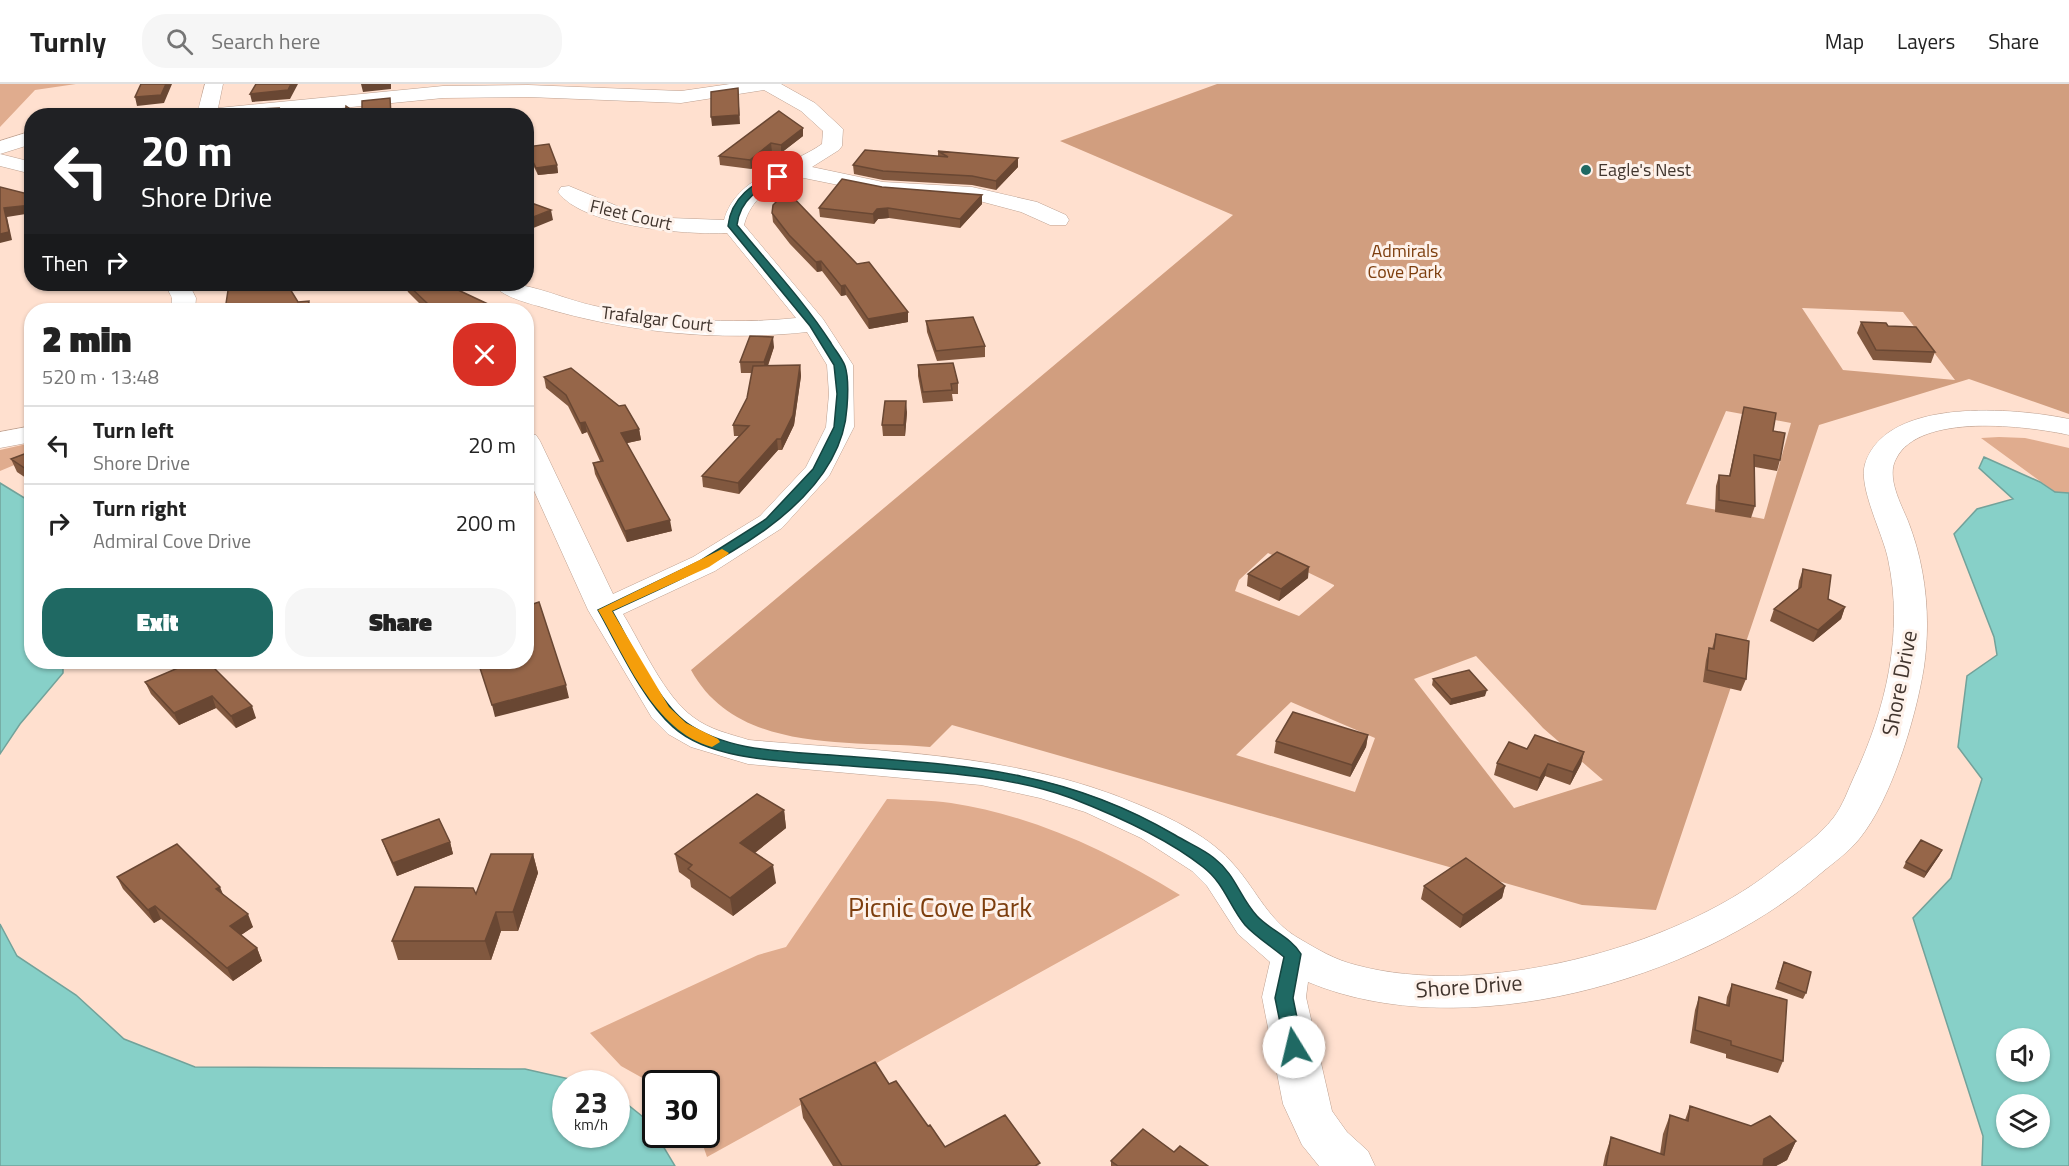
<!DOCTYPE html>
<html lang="en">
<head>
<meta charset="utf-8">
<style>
	:root { --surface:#fff; --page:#f6f6f6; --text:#222; --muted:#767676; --line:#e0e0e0; --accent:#1f6963 }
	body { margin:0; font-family:"Titillium Web",sans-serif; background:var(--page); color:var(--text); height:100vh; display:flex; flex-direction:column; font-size:22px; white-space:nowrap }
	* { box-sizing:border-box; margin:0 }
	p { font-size:20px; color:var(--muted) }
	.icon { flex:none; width:33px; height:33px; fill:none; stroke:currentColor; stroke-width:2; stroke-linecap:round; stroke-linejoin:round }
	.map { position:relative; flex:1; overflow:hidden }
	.sheet { position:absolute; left:24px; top:219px; width:510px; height:366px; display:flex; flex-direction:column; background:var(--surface); border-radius:24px; box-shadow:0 2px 4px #0004 }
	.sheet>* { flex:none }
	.hud { position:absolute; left:24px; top:24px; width:510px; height:183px; border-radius:24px; box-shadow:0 2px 4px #0004; background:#202124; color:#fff; overflow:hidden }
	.buttons { position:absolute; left:1996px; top:944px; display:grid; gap:12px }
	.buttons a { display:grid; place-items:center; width:54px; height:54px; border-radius:50%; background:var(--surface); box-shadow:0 2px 4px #0004; font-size:30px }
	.speed { position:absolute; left:552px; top:986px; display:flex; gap:12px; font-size:30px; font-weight:700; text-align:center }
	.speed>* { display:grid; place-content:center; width:78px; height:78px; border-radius:50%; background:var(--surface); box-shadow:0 2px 4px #0004; line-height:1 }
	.speed small { font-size:15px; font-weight:400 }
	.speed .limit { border:3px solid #111; border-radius:9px; background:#fff; color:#111 }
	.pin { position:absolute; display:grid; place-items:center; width:51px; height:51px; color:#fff; margin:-26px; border-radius:12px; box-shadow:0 3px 9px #0006 }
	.me { position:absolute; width:66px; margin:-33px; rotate:351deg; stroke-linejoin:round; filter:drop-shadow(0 0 4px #0008) }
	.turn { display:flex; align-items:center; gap:21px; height:126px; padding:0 18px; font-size:27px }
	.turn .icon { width:78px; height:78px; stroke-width:2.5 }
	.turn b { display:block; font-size:42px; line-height:51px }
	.then { display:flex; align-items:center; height:57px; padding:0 18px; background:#0003; gap:12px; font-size:22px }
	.round { display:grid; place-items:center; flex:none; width:63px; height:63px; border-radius:24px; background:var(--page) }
	.head { display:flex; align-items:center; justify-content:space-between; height:102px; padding:0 18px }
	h1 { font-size:36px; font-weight:800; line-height:45px }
	.cta { display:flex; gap:12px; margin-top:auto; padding:12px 18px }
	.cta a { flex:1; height:69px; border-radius:24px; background:var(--accent); color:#fff; font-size:24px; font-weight:800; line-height:69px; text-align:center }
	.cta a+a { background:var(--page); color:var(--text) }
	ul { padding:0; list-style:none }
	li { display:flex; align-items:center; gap:18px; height:78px; padding:0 18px; border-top:2px solid var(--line) }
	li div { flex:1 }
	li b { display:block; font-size:22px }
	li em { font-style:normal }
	header { display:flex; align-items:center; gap:36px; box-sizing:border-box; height:84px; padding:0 30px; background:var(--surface); border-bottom:2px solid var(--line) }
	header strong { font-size:28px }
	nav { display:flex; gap:33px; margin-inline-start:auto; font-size:21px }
	.search { width:420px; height:54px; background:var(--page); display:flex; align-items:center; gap:15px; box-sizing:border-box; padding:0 21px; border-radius:24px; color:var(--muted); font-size:22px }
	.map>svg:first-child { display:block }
	.green { fill:#e0ac8e }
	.forest { fill:#d19e7f; fill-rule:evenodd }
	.water { fill:#87d0c8; stroke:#72a29a; stroke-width:1.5; fill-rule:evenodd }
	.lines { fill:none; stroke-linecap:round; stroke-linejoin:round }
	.street-casing { stroke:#bda090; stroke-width:1 }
	.street { fill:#fff; fill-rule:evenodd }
	.wall { fill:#81583f }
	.shaded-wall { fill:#694733 }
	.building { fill:#966649; stroke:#694733; stroke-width:1.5 }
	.route { fill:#1f6963; stroke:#144440; stroke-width:1.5 }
	.slow { fill:#f59e0b }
	.poi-dot { fill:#1f6963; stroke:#fef2eb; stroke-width:2 }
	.labels { text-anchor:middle; stroke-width:6; stroke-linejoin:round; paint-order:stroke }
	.far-poi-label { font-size:18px; fill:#41352e; stroke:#fef2eb; text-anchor:start }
	.far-street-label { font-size:18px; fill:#41352e; stroke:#fef2eb }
	.far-park-label { font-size:18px; fill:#7d3e0e; stroke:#fef2eb }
	.street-label { font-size:22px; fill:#41352e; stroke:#fef2eb }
	.near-park-label { font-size:27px; fill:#7d3e0e; stroke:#fef2eb }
</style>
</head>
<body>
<header>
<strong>Turnly</strong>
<div class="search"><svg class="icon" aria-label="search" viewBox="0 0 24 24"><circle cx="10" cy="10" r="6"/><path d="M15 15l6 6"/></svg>Search here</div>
<nav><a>Map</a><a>Layers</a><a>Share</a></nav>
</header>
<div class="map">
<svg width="2069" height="1082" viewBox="0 0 2069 1082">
	<rect width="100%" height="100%" fill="#ffe0cf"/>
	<path class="green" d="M0,0H76L35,6L0,43Z
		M1999,353L2025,354L2069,364V409L2055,408L1981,354Z
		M31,359V374L0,387V366Z
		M887,715C908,716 930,716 951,719C1035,732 1108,767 1180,811L707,1073L699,1050H706V999L655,1001L621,982L590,949L758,871L786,863Z"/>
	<path class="forest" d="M1217,0H2069V330L1969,295L1819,341L1656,826L1582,821L952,641L930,663C848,656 737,670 691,586L1233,131L1060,57ZM1802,224L1903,228L1955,296L1843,286ZM1726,327L1791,339L1764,435L1686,420ZM1268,469L1334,501V502L1299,532L1235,507L1239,496ZM1476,572L1543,644L1603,696L1514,724L1414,595ZM1291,618L1375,654L1355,708L1236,671Z"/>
	<path class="water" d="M1984,373L2040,398L2055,408L2069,409V1082H1982L1983,1052L1913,834L1951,794L1982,695L1958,663L1967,592L1997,571L1994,553L1954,450L1977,425L2013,415L1979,384ZM2007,954H2040V987H2007ZM2007,1020H2040V1053H2007Z
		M0,399L31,418L32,578H63V589L20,640L0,670Z
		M0,840L17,872L76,911L124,955L195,983L525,985L587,999H566V1050H616L617,1012L648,1037L675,1082H0Z"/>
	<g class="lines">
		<defs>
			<path id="street" d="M205,0H223L218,24L443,2L528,1L681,7L730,0H781L815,19L843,45L842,62L839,66L812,83L883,98L972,103L1037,118L1066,131L1069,136L1066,141H1050L1021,128L972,115L883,110L794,92C770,104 751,114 744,141L823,235L853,281L854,343L829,392L782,444L715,487L623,530C642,561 664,612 693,633C710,646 730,650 749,656C879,668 1015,668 1137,720C1171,734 1211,753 1235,782C1257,807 1269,838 1300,855C1317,865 1335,876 1356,881C1480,915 1673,865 1773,786C1793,770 1819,753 1834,733C1843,721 1848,706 1854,693C1886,625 1904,549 1888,475C1883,450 1858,403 1865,380C1886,312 2016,324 2069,335V351C2028,342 1919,328 1896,375C1886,393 1901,420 1908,437C1926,483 1931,534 1924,583C1916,633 1892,714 1860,754C1849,768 1833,779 1820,790C1697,897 1463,963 1308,898L1306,913L1332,1027L1347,1048L1368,1067L1375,1082H1319L1302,1061L1283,1020L1262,913L1270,878L1238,850L1207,802L1192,787L1141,754L1085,728L1040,714L981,701L748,680L691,663L668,650L652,634L588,526L526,389V349L536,351L540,357L613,510L693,473L760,432L806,383L826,343L829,310L827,281L807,248C718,258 623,248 538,222C524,218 501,212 493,200C527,196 561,215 595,222C660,235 730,241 796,234L727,149C687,151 583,143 558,108L561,103L569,102L629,127L670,134L724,136C736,92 789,83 822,60L823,47L801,27L764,6L681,19L528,13L443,14L260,32H186L188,28L198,26Z
				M32,47V60L0,70L32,78V90L0,82V57Z
				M165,200H189L196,214L195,226H171L172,214Z
				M32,342V358L0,364V348Z"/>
		</defs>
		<use href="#street" class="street-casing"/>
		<use href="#street" class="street"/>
	</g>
	<path class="wall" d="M779,27L803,52L781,69L772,68L751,85L720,81L719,72Z
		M526,63L557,81L558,89L538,91L528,71Z
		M938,67L1018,74V83L996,106L972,101L883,96L854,90L853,81L938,72Z
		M882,103L982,111V120L960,144L889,134L878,135L874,140L820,133L819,124Z
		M772,129L857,180L908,228V238L869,245L846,211L841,212L822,187L817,188L790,160L773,138Z
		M404,200H450L456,205L490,221L491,226H419L424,224L408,208Z
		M926,237L985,262V273L937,277L927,248Z
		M1861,238L1888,242L1935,268L1931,279L1873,276L1857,249Z
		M774,263L768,282L800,281L801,292L794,341L782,366H778L739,410L703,403L702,392L739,352H734L733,341L747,314L752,289H741L740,278Z
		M918,281L958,299V310H952L953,317L923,319L918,292Z
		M544,293L639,345L641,356L627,359L672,447L627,458L595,390L593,379L600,377L587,348L582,350L568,322L546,304Z
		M1744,323L1773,347L1780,376L1777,387L1755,383V422L1751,434L1715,428L1716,402L1719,391L1729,392Z
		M907,328L905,352H883L882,341Z
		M32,367V398L17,388L11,375Z
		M1803,485L1828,515L1845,523L1841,535L1813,558L1770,537L1774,525L1798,505L1799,497Z
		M1248,490L1308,494L1279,517L1247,502Z
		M1716,550L1746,595L1741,607L1703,598L1706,576L1709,564L1712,565Z
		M192,578L256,634L236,644L216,624L179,641L151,610L145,598Z
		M1433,595L1485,612L1450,621L1432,601Z
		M1368,651L1366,663L1350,693L1274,669L1276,657Z
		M1527,665L1584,668L1581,680L1570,701L1545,692L1537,707L1494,691L1497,679Z
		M784,726L786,744L755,769L776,799L733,832L691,803L690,796L679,788L675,770Z
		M382,756L450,758L453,770L397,792L387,769Z
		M1942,766L1939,772L1924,794L1903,784L1906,778Z
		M533,770L538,789L518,847H501L491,876H398L392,857L476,810Z
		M117,793L223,810L253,843L241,851L257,864L262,877L233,897L161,835L154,839L123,805Z
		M1424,802H1505L1502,814L1460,844L1421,815Z
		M1784,878L1806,909L1803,915L1775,905Z
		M1732,900L1783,977L1778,989L1726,974V970L1690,959L1695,926L1699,913L1726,921L1727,913Z
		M889,1000L928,1042L945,1063L1040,1082H833L803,1034L800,1015Z
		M1690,1022L1796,1057L1787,1076L1776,1082H1603L1605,1072L1611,1053L1660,1070L1663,1050L1670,1031L1685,1036Z
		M1174,1068L1208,1082H1111V1077Z"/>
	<path class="shaded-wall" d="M166,0H172L164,19L137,22L135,13Z
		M291,0H298L290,15L252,18L250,10Z
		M361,0H391V5L363,8Z
		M738,4L740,40L712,42L711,33Z
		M279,24L281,32H275Z
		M803,44V52L781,69V61Z
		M771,59L772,68L751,85L750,76Z
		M1018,74V83L996,106V97Z
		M557,81L558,89L538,91L536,84Z
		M982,111V120L960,144V135Z
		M32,121V129L7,133L12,156L0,159V150L4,124Z
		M888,124L889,134L878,135L874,140L873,130L877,125Z
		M551,126L553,136L526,147V136Z
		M821,177L822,187L817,188L816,178Z
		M845,201L846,211L841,212V202Z
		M309,217L312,226H307Z
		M490,221L491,226H477Z
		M908,228V238L869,245L868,235Z
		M773,253L774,263L765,289L764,278Z
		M800,281L801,292L794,341L782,366L781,355Z
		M906,317L907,328L905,352L904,341Z
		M585,338L587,348L582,350L580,339Z
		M639,345L641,356L623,360L621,349Z
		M777,355L778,366L739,410L738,399Z
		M670,436L672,447L627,458L625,447Z
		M1309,483L1308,494L1279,517L1281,505Z
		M1845,523L1841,535L1813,558L1818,546Z
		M107,578H124L110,583Z
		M474,578H478L479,580L475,581Z
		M566,601L569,614L495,633L492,621Z
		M1487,606L1485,612L1450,621L1451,615Z
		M212,612L216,624L179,641L174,629Z
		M252,622L256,634L236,644L231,632Z
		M1368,651L1366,663L1350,693L1352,681Z
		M1584,668L1581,680L1570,701L1573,688Z
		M1548,680L1545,692L1537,707L1540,694Z
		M784,726L786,744L743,778L740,759Z
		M450,758L453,770L397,792L393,779Z
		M1942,766L1939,772L1924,794L1926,788Z
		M533,770L538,789L518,847L513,828Z
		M773,781L776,799L733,832L730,814Z
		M1505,802L1502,814L1460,844L1463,831Z
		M220,803L225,815L216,805Z
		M155,822L161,835L154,839L148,826Z
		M496,828L501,847L491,876L485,857Z
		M248,830L253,843L235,855L230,842Z
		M257,864L262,877L233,897L227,884Z
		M1796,1057L1787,1076L1776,1082H1761L1764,1075Z"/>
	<path class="building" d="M141,0H166L161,11L135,13Z
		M256,0H291L288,6L250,10Z
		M738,4L739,31L711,33V8Z
		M390,14L391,32H362V17Z
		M346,22L360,32H345Z
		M279,24L275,32H237L240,26Z
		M779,27L803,44L781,61L771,59L750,76L719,72Z
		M549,60L557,81L536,84L526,63Z
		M865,66L948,73L938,67L1018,74L996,97L972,92L883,87L853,81Z
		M842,95L882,103L982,111L960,135L888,124L877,125L873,130L819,124Z
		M0,103L32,111V121L4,124L9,148L0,150Z
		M787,107L857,180L869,178L908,228L868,235L845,201L841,202L821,177L816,178L789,151L772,129L773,121Z
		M526,117L551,126L526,136Z
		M229,200H287L298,218L309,217L307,226H225Z
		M407,200H450L456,205L490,221L477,226H419L430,222Z
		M973,233L985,262L936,267L926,237Z
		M1861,238L1886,239L1888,242L1916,243L1935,268L1876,266Z
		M750,252L773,253L764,278H740Z
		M953,279L958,299L951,300L952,306L923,308L918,281Z
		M800,281L793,331L781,355H777L738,399L702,392L749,342L733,341L747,314L753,282Z
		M571,284L619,322L625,321L639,345L621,349L670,436L625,447L593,379L603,377L585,338L580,339L566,311L544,293Z
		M885,317H906L904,341H882Z
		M1744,323L1776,329L1773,347L1785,349L1780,376L1754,371L1755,422L1719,416V391L1730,392Z
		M32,367V389L11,375Z
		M1277,468L1309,483L1281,505L1248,490Z
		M1803,485L1831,491L1828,515L1845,523L1818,546L1774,525L1801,503Z
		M526,504L533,520L539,518L566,601L492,621L478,578H526Z
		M1716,550L1749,557L1746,595L1707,586L1709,564L1714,565Z
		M192,578H208L252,622L231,632L212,612L174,629L145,598Z
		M1469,586L1487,606L1451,615L1433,595Z
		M1293,628L1368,651L1352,681L1276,657Z
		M1535,651L1584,668L1573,688L1548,680L1540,694L1497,679L1509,658L1527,665Z
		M757,710L784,726L740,759L773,781L730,814L688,785L692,781L675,770Z
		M439,735L450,758L393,779L382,756Z
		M1921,756L1942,766L1926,788L1906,778Z
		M177,760L220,803L216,805L248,830L230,842L257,864L227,884L155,822L148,826L117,793Z
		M491,770H533L513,828H496L485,857H392L415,803L473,804L476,810Z
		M1466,774L1505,802L1463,831L1424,802Z
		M1784,878L1811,888L1806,909L1778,898Z
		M1732,900L1787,916L1783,977L1731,961V957L1695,946L1699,913L1729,922Z
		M875,978L889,1000L896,997L928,1042L930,1041L945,1063L1005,1031L1040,1079L1035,1082H842L800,1015Z
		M1690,1022L1751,1042L1770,1032L1796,1057L1764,1075L1763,1082H1606L1611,1053L1664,1071L1670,1031L1688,1037Z
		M1143,1045L1174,1068L1180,1062L1208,1082H1118L1111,1077Z"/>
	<path class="route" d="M778,90L782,95C759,104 740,115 737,141C769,180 804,217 831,259C835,266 842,274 845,282C849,294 848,310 847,323C841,429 695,489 612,527C630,558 659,620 687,639C729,668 783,667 831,671C958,681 1062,684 1175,751C1188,759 1203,765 1214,774C1236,791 1240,814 1257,832C1270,846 1292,854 1301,870L1293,914L1303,963L1301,968L1294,970L1288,968L1285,963L1275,914L1284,873C1271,862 1256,853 1245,841C1229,822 1225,800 1203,783C1168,755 1112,730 1071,714C998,687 915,688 838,681C789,677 712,678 673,643C642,615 619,563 598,526L700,477L766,435L813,385L834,343L837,310L834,281L810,242L728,142C731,114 753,98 778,90Z"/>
	<path class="slow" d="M722,465L729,469L727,471L709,483L612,527L669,623L686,639L718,655L720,658L712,663C654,647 626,574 598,526Z"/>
	<circle class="poi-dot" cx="1586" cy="86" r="6"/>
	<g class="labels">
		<g class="far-poi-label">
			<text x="1598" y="92">Eagle's Nest</text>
		</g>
		<g class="far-street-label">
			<text transform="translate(631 131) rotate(13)" y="6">Fleet Court</text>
			<text transform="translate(657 235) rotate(7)" y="6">Trafalgar Court</text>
		</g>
		<g class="far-park-label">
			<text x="1405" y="173">Admirals<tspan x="1405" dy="21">Cove Park</tspan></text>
		</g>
		<g class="street-label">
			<text transform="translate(1899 599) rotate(-79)" y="8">Shore Drive</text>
			<text transform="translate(1469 902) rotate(-4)" y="8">Shore Drive</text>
		</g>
		<g class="near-park-label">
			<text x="940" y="833">Picnic Cove Park</text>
		</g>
	</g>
</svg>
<div class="buttons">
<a><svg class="icon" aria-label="sound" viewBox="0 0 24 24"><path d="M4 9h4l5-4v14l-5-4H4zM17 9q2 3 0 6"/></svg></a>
<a><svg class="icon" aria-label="layers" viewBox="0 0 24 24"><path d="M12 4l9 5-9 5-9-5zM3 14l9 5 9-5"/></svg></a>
</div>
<div class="speed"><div>23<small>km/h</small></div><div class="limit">30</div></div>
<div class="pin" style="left:778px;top:93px;background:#d93025"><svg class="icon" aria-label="arrive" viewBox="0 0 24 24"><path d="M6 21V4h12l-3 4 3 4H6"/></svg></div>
<svg class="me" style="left:1294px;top:963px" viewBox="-20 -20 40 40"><circle r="19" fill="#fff"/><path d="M0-13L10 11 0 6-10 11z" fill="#1f6963"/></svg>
<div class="hud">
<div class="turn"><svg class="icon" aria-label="left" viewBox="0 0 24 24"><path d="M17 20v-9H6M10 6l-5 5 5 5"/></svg><div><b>20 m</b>Shore Drive</div></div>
<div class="then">Then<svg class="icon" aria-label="right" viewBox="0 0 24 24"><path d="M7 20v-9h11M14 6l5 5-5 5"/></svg></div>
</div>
<section class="sheet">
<div class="head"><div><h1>2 min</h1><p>520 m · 13:48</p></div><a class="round" style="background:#d93025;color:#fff"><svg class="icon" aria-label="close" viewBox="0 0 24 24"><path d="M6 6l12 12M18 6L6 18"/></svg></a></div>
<ul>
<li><svg class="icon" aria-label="left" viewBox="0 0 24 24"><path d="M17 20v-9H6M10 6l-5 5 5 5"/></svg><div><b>Turn left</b><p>Shore Drive</p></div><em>20 m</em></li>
<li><svg class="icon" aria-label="right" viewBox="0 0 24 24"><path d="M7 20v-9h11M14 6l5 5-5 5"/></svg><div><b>Turn right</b><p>Admiral Cove Drive</p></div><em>200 m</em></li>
</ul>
<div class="cta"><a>Exit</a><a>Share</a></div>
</section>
</div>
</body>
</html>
